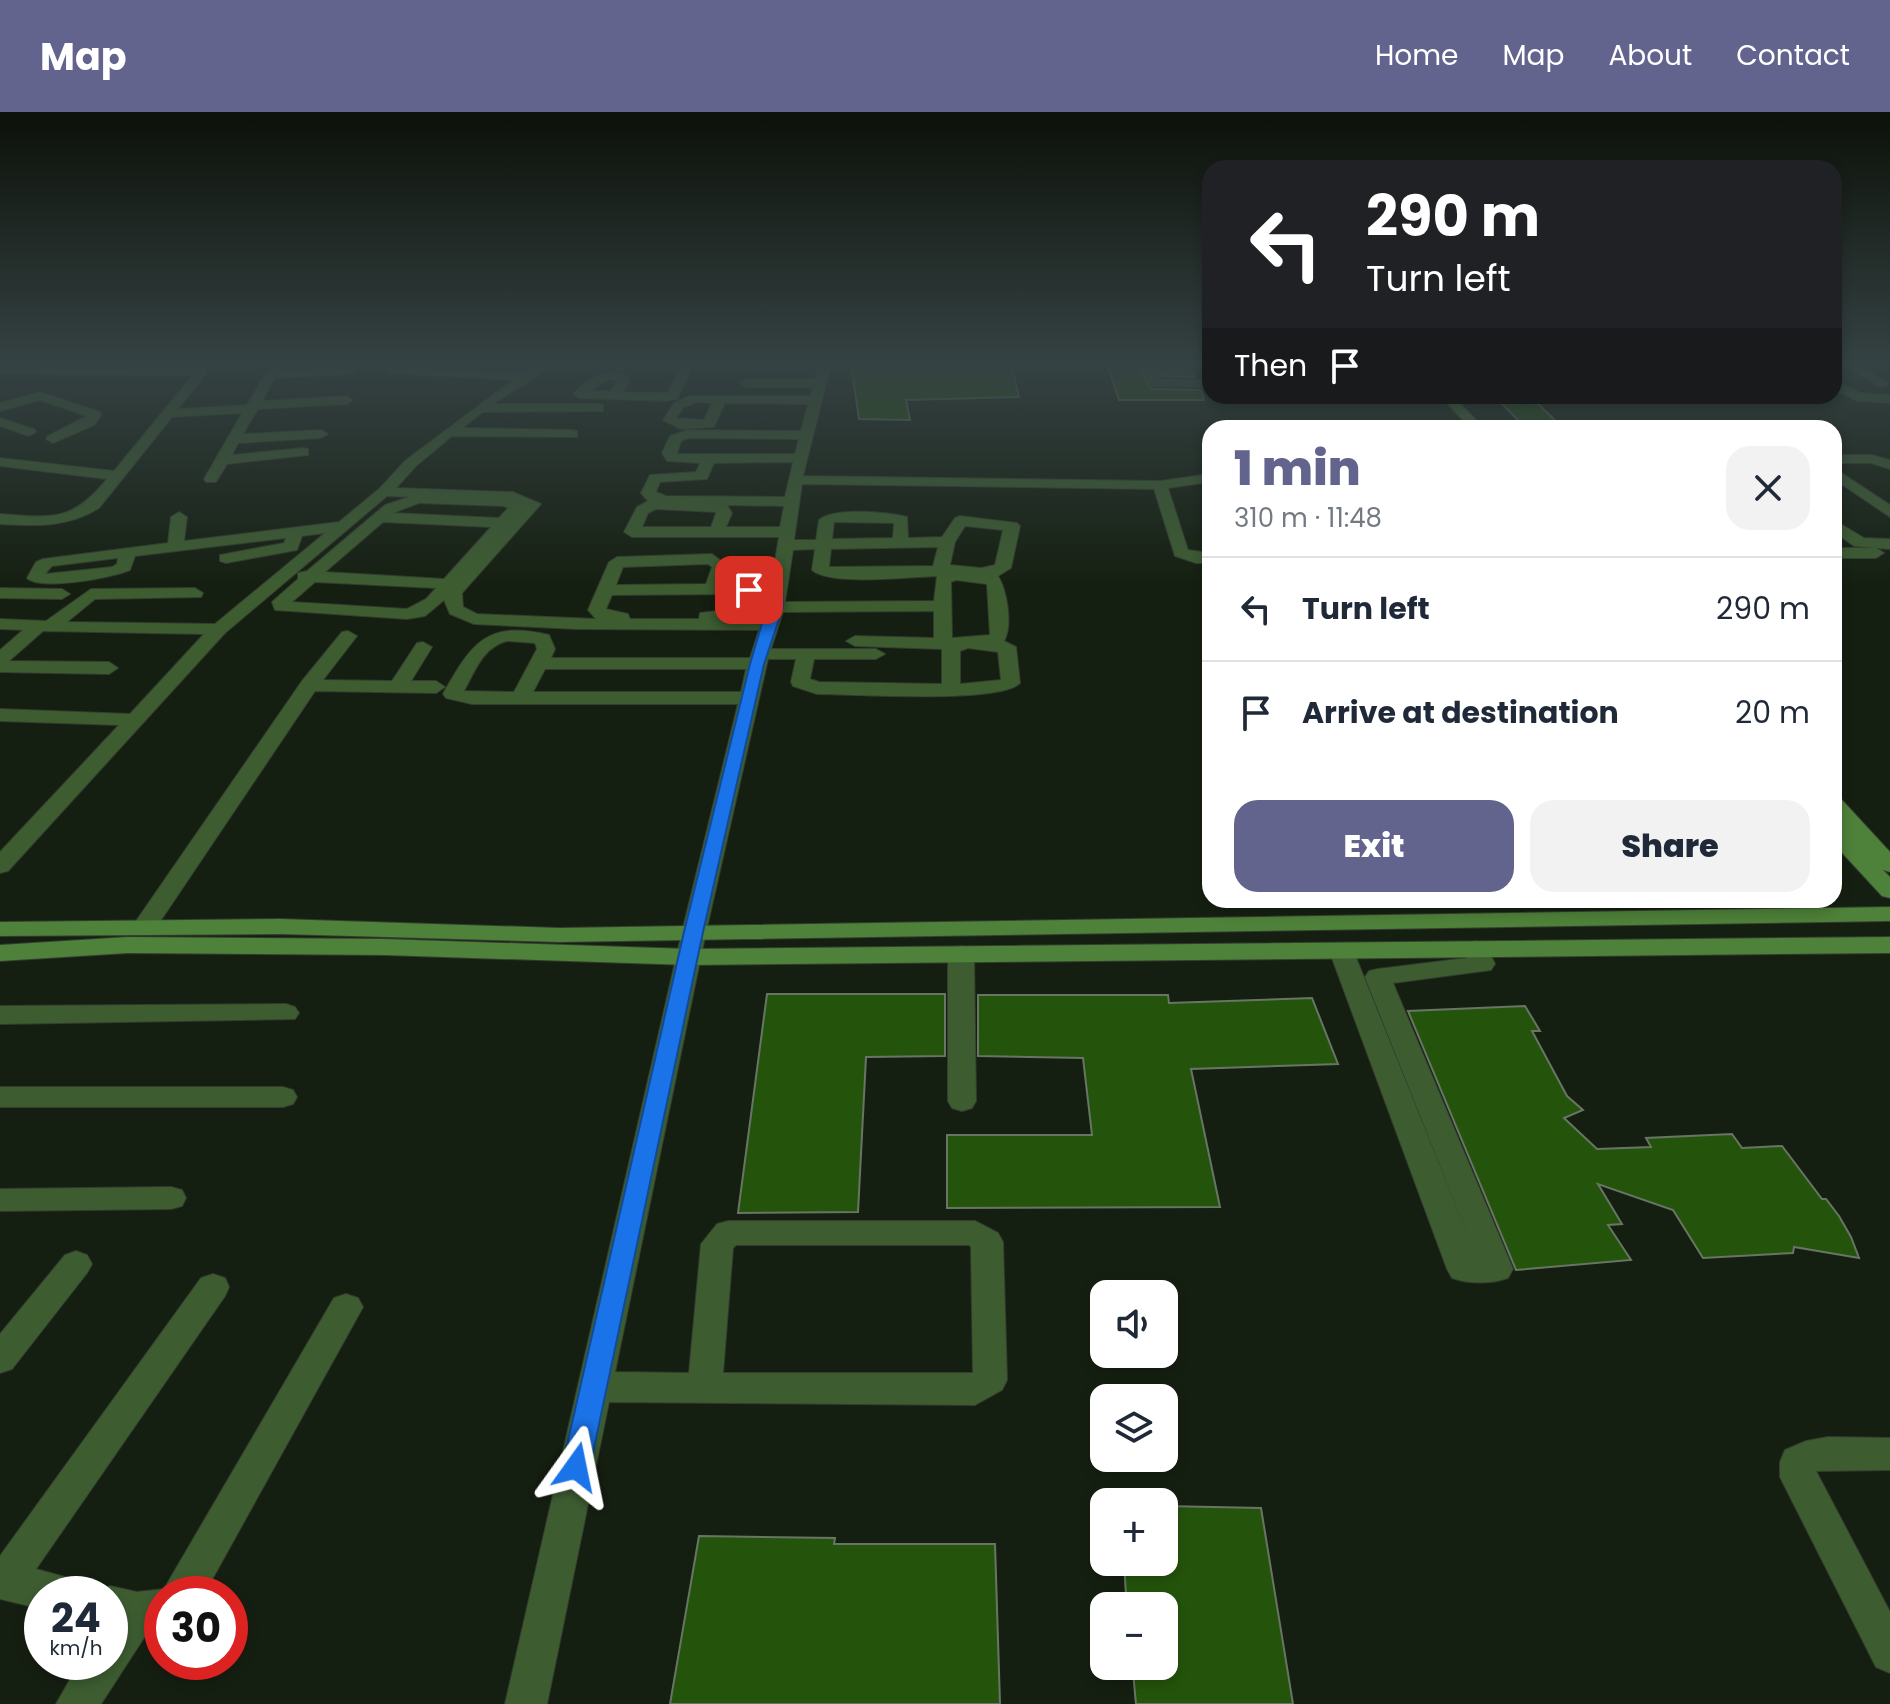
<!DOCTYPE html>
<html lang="en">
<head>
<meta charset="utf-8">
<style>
	:root { --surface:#fff; --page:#f2f2f3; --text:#1f2937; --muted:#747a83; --line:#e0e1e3; --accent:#62648e }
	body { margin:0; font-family:Poppins,sans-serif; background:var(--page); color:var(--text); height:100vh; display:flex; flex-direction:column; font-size:30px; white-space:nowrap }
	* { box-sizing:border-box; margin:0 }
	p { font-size:26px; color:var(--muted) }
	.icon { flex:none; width:44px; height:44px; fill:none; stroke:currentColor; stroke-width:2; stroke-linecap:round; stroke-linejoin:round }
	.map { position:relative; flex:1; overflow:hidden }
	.panel { position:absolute; left:1202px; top:308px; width:640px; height:488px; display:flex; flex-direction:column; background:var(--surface); border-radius:24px; box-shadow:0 4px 12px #0003 }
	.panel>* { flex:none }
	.hud { position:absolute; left:1202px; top:48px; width:640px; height:244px; border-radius:24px; box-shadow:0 4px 12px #0003; background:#202124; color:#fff; overflow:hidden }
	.fabs { position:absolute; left:1090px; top:1168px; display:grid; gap:16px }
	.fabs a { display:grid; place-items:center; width:88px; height:88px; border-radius:16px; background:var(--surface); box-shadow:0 4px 12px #0003; font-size:40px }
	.speed { position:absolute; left:24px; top:1464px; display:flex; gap:16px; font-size:40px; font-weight:700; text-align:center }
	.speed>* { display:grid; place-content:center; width:104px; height:104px; border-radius:50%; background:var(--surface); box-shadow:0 4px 12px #0003; line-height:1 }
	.speed small { font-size:20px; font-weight:400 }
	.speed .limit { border:12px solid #d22; background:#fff; color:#111 }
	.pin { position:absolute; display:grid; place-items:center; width:68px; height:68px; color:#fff; margin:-34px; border-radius:16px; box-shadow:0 4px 12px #0006 }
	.me { position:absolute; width:88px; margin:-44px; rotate:12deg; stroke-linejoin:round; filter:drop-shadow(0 0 6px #0008) }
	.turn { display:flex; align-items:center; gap:28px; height:168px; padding:0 32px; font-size:36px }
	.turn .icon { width:104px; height:104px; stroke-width:2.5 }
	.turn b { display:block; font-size:56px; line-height:68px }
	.then { display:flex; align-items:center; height:76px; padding:0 32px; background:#0003; gap:16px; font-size:30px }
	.round { display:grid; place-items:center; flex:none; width:84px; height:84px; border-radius:24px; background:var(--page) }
	.summary { display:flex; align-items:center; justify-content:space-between; height:136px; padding:0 32px }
	h1 { font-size:48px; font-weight:800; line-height:60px; color:var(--accent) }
	.primary-button { display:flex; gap:16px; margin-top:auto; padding:16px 32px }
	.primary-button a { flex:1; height:92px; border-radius:24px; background:var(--accent); color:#fff; font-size:32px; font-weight:800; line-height:92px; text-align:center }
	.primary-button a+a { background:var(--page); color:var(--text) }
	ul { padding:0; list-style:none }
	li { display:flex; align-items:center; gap:24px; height:104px; padding:0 32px; border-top:2px solid var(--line) }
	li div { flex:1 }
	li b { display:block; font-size:30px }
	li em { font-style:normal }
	header { display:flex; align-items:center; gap:48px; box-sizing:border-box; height:112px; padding:0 40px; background:var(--accent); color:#fff }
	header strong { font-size:38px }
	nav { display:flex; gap:44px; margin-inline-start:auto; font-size:28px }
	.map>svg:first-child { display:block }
	.building { fill:#24540b; stroke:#687564; stroke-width:2 }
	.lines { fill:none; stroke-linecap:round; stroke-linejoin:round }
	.street-casing { stroke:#333c2f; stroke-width:2 }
	.secondary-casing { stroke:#333c2f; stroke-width:2 }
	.street { fill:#3d5d31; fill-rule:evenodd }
	.secondary { fill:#4e8139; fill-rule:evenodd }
	.route { fill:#1a73e8; stroke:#114b97; stroke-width:2 }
</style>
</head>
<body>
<header>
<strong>Map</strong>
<nav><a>Home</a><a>Map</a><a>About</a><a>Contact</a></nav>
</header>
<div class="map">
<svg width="1890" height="1592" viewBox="0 0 1890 1592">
	<rect width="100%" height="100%" fill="#151f11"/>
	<path class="building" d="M851,252H1011L1019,285L906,288L910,308L859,307Z
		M1107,252H1138L1151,277L1201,278L1204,288H1119Z
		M1156,252H1190L1195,265L1162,264Z
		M1494,284H1530L1563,316H1526Z
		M767,882H945V944L866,945L858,1100L738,1101Z
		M978,883H1168L1169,891L1312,886L1338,952L1191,957L1220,1095L947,1096V1023H1092L1083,946L978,944Z
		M1525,894L1540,919H1532L1567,984L1583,998L1564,1006L1597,1037L1651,1035L1646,1026L1732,1022L1742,1036L1782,1034L1822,1087H1826L1839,1104L1851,1125L1859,1146L1794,1135L1793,1141L1703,1146L1673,1098L1598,1072L1622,1112L1608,1113L1631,1148L1516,1158L1408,899Z
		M1164,1394L1261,1396L1293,1592H1136L1133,1560L1159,1561L1158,1554H1164V1484L1126,1483L1124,1450H1164Z
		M699,1424L835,1426L834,1432H995L1000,1592H670Z"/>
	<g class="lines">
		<defs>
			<path id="street" d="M276,252H288L282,259L351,254L357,258L351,262L275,266L262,289L347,284L353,288L347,292L258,297L243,322L321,318L328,322L321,326L238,331L232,343L303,336L308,337V343L227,352L216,370H206L204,367L242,301L172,305L99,396C68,416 35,414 0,412V402C52,406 72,410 107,367L0,354V346L114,359L193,263L0,262V254L206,256V262L178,297L247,293L264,264Z
				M540,252H694L677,287L665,289L579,286L573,282C586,268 613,250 630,267L623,280L668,281L680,256H625L619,260L613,256H549L493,292H599L603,293V299L483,300L462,316L572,318L577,319V325L452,324L416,354L396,376L513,380L541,392L462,481L463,495L477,502L596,507L588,498L609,450L617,445L712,442L728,454L722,472H771L779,425H632L624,420L637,395L648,389L641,381L650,363L696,360L700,351L667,349L662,341L670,324L687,318L801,319L808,292L725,291L714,315L681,317L663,308L674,291L689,284H810L813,275H746L740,271L746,267H815L819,252H831L803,364L1160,369L1210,362V370L1168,376L1188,438L1210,441V451H1196L1175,444L1154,377L802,372L794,428H816L819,408C833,395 888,400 907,405L908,426L942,425L955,406L960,404L1017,411L1020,414L1011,456L998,464C1007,478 1013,514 1004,529L1016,535L1020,571C1000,592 852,582 817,582L793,574L791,570L796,547H768L706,820L615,1260L689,1261L701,1132L717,1112L728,1109H975L998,1121L1003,1130L1007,1268L1002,1278L975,1293L609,1290L547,1592H505L682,820L738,592H472L446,586L443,582C472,531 486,508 549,523L555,537L551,546H750L759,518L577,517L474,512L450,502L444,488L425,504L407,507L275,498L272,490L298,467V461L307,459L385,393L409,385L387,384L225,521L8,759L0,761V740L119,613L0,609V597L130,602L204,522L43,519L9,549L109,550L118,556L109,562L0,560V538L23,518L0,517V507L46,509L91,477L195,476L203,481L201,485L95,487L67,510L215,512L325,421L302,424L297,438L226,451L220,449V443L284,431L286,426L135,444L130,458C112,466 40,479 27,466L36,450L43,447L168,431L171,405L179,400L187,405L184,429L339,410L379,377L406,348L513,268L390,261L384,257L386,255L524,261ZM606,268H617L611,279H592ZM696,290L712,291L704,308L676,306L683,296ZM689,326L799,327L795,342H677L681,329ZM793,350L785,385L666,384L656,380L660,370L707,367L714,351ZM419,391L504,394L508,396L499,406L393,401ZM727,393L784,394L780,415H726L732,401ZM656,397L716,400V401L711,415H642L648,401ZM383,410L491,415L444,467L325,460ZM834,410L894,411L893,426L832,427ZM965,414L1003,418L995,453L981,456L950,453L955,430ZM938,435L933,454L829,455L831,437ZM815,437L812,458C830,474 910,465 937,464L934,489L785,490L793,438ZM118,446L117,452L112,455L45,462L52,454ZM708,452L712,455L706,472L616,473L623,455ZM956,468L987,472L990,523L952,526L951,470ZM315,470L436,476L426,487L407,497L292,490ZM730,482L724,498L700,501L699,507H630L628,502L606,497L612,483ZM747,482H769L763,508H732L744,498ZM934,499V526L855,524L846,529L855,534L942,537V572L819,570L810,567L814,547H876L885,542L876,537H771L783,500ZM507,529L535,531L537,537L514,580L464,579C475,559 483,535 507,529ZM968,536L998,540L1001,568L960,572V539ZM545,557H746L741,580H533ZM736,1133H969L971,1135L973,1261H723L733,1136Z
				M1141,252H1153L1160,267L1206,268L1210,269V275L1151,274Z
				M1843,252H1857L1890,272L1880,275Z
				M1834,268L1860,281L1890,283V291L1857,289L1834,277Z
				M40,280L100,300L101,303L94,313L53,331L46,327L48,324L87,304L40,288L0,299V291Z
				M0,306L34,317L36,320L29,324L0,314Z
				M1689,311L1695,316H1585L1592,312Z
				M1834,343H1872L1890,348V357L1871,351H1834Z
				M1834,356L1890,393V405L1834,367Z
				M1834,408L1864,426L1890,427V437L1876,436L1884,441L1876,446H1834V436H1875L1854,434L1834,420Z
				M0,476L62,477L70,482L62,487L0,486Z
				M348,519L357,524L323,568L392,569L417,531L423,530L432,535L411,569H436L445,575L436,581L315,579L155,817H137L134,812L302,569L342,520Z
				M1476,829L1485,832L1495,852L1491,858L1393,871L1513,1157L1508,1166C1491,1172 1469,1172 1452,1166L1447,1157L1329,838L1332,833H1350L1353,838L1476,1144L1365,865L1369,859L1378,857L1467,846L1464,837L1467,832Z
				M961,834L970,837L974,842L976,989L972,996L962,999L952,996L948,989V842L952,837Z
				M286,892L295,895L299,901L295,907L0,912V894Z
				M0,975H283L293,978L297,985L293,992L283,995H0Z
				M171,1075L182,1078L186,1086L182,1094L171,1097L0,1099V1077Z
				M76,1139L87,1143L92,1152L87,1161L12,1257L0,1261V1222L65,1143Z
				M213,1162L225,1166L229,1175L225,1184L36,1457L76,1468L82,1482H42V1497L0,1487V1444L201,1166Z
				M346,1182L358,1186L363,1195L204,1482H162V1515L149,1518L101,1592H56L80,1550H110V1482H95L96,1479L110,1474L137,1480L164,1477L334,1186Z
				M1828,1325L1890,1326V1358L1816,1359L1890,1500V1561L1876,1555L1780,1365V1350L1785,1338L1806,1329Z"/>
			<path id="secondary" d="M1440,284H1453L1484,316H1470Z
				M1834,687L1842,688L1890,740V760L1883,758L1890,765V786L1882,784L1834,732V712L1842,714L1834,706Z
				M1890,795V809L559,830L280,822L0,824V810L280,807L559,816Z
				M128,825L384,827L689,837L1890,825V841L689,853L384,843L128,841L0,849V833Z"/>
		</defs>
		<use href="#street" class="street-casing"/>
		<use href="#secondary" class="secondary-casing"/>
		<use href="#street" class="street"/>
		<use href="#secondary" class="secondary"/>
	</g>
	<linearGradient id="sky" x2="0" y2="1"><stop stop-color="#0c1109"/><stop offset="0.53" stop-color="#354243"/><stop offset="1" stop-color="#354243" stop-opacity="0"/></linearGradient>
	<rect width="1890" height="474" fill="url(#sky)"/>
	<path class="route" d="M744,475H782L783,495L764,552L703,820L590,1355L586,1364L576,1368L567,1364L562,1355L684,820L750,552L771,481L744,480Z"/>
</svg>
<div class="fabs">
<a><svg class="icon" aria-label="sound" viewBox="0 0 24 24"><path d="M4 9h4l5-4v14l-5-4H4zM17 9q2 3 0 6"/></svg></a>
<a><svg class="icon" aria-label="layers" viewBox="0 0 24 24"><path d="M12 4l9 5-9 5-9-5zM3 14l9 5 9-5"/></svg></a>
<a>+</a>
<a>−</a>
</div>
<div class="speed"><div>24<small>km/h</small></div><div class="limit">30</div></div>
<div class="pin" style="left:749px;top:478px;background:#d93025"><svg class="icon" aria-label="arrive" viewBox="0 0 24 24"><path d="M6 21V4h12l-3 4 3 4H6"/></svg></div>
<svg class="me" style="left:576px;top:1355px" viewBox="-20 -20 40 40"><path d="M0-17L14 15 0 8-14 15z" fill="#1a73e8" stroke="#fff" stroke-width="4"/></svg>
<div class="hud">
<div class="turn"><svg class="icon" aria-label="left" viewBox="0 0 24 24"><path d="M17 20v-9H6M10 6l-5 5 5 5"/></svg><div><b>290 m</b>Turn left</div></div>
<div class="then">Then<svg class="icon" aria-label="arrive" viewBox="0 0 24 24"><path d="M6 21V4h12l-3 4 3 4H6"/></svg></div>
</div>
<section class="panel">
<div class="summary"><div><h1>1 min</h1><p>310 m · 11:48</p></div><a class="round"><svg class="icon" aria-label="close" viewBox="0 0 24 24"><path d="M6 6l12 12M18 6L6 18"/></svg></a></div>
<ul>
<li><svg class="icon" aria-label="left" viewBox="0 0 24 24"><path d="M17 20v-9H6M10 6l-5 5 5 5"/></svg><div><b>Turn left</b></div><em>290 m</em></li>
<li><svg class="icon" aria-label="arrive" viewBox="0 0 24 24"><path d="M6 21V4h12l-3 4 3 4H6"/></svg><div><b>Arrive at destination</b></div><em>20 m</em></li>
</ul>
<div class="primary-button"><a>Exit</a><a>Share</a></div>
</section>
</div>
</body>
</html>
